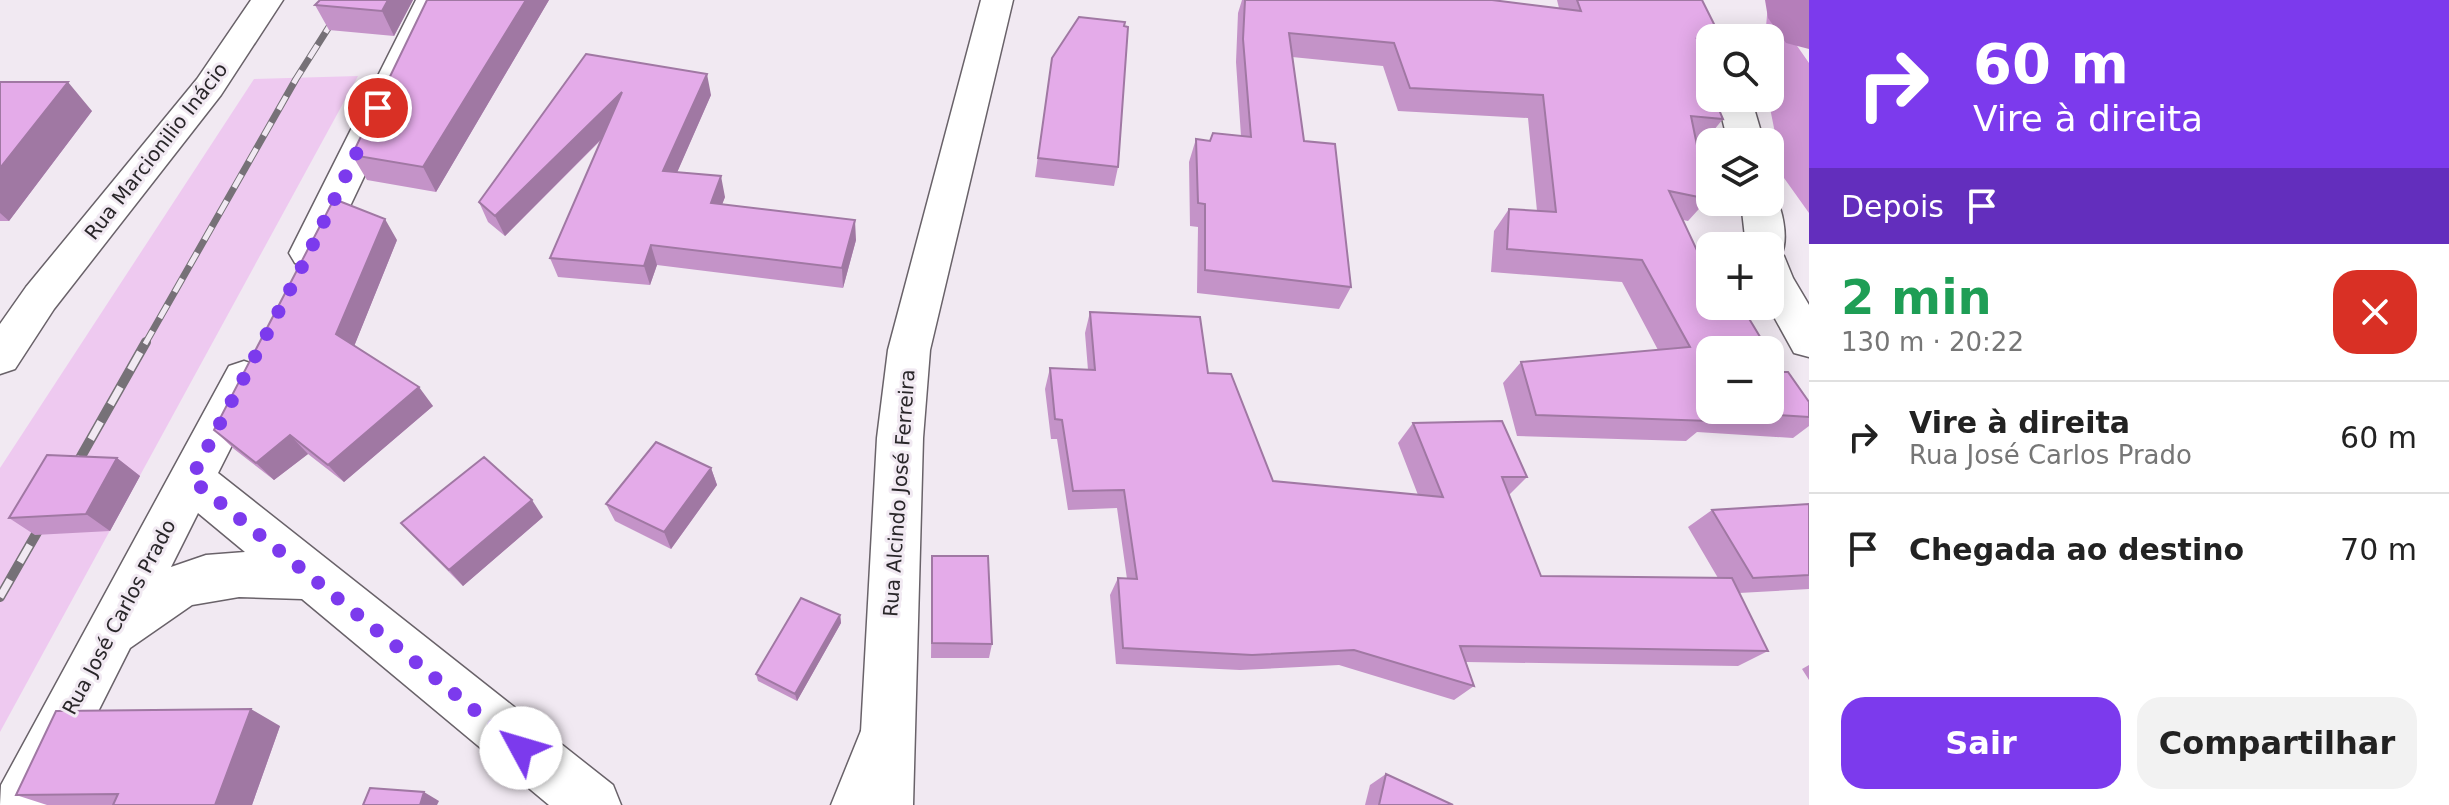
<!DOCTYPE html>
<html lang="pt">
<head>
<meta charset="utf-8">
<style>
	:root { --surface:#fff; --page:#f2f2f2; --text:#222; --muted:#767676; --line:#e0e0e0; --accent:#7c3aed }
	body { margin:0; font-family:"DejaVu Sans",sans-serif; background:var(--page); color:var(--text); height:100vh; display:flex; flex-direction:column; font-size:30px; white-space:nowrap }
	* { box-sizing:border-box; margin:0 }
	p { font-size:26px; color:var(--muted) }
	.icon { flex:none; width:44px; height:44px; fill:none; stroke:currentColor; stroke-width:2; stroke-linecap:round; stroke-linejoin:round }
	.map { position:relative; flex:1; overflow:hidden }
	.side { display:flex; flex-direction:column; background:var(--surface); width:640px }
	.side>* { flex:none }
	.hud { background:#7c3aed; color:#fff; overflow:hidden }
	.buttons { position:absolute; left:1696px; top:24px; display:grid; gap:16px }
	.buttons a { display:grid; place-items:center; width:88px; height:88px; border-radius:16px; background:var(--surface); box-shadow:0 4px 20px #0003; font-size:40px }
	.pin { position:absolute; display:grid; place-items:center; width:68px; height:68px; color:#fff; margin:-34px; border:4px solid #fff; border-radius:50%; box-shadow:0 2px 8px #0007 }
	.me { position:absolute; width:88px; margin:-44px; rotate:309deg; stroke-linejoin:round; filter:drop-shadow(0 0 6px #0008) }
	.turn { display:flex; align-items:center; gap:28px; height:168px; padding:0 32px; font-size:36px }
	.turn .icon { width:104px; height:104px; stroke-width:2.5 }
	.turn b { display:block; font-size:56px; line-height:68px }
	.then { display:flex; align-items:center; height:76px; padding:0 32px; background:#0003; gap:16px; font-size:30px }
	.round { display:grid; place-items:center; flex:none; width:84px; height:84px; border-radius:24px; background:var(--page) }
	.head { display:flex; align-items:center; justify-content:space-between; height:136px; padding:0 32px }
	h1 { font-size:48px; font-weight:700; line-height:60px; color:#1e9e55 }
	.action { display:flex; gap:16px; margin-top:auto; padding:16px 32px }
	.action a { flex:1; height:92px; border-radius:24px; background:var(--accent); color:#fff; font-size:32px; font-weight:700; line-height:92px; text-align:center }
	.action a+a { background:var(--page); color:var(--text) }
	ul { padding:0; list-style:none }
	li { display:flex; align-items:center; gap:24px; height:112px; padding:0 32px; border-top:2px solid var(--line) }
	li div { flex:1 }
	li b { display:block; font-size:30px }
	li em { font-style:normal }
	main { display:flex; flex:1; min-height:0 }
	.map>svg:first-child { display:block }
	.green { fill:#eec9f0 }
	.forest { fill:#cf97d4 }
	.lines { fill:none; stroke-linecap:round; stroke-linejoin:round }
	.river { fill:#b57eba; fill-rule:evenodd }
	.minor-casing { stroke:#696269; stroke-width:3 }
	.secondary-casing { stroke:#696269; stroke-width:3 }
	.minor { fill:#fff; fill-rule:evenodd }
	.secondary { fill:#fff; fill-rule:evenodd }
	.rail-far1-casing { stroke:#767177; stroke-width:7 }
	.rail-casing { stroke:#767177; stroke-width:10 }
	.rail-far1 { stroke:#f1e9f2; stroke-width:5; stroke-dasharray:15; stroke-linecap:butt }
	.rail { stroke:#f1e9f2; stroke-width:7; stroke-dasharray:20; stroke-linecap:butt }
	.wall { fill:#c493c8 }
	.shaded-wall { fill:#a078a3 }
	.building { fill:#e4abe9; stroke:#a078a3; stroke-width:2 }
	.route { stroke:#7c3aed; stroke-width:14; stroke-dasharray:0 25.2 }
	.labels { text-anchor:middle; stroke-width:6; stroke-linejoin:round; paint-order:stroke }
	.street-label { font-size:20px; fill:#292629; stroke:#f1e9f2 }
</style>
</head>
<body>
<main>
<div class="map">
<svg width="1809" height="805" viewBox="0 0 1809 805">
	<rect width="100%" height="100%" fill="#f1e9f2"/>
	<path class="green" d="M358,76L0,732V468L254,79Z"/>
	<path class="forest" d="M1768,0H1809V30Z
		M1768,4L1809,63V213L1784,178L1768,98L1770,38H1765Z"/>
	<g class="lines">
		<path class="river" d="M1765,0H1809V49L1786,43L1768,18Z"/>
		<defs>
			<path id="minor" d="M251,0H283L221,95L54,309L15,369L0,374V324L26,287L197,79Z
				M981,0H1013L930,350L923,438L913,805H857L877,438L888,350Z
				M1717,98H1751L1764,142H1728Z
				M1770,192C1783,202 1789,240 1781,255L1784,256L1793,278L1809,305V357L1794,353L1768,306H1770V246H1746L1741,202H1770Z"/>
			<path id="secondary" d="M416,0H448L323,263L309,267L295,263L289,253Z
				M244,361L259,366L266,378L218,473L613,785L621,805H549L302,599L239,597L192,605L130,648L51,805H0L1,785L229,366ZM198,513L245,552L206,555L171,567Z
				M886,708L905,716L913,735L887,805H831L867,716Z"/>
		</defs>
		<use href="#minor" class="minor-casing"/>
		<use href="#secondary" class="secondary-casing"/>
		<use href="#minor" class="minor"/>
		<use href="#secondary" class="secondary"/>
		<defs>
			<path id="rail-far1" d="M145,344L296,79L346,0"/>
			<path id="rail" d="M71,474L146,342
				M0,597L47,515"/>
		</defs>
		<use href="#rail-far1" class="rail-far1-casing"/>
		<use href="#rail" class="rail-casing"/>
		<use href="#rail-far1" class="rail-far1"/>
		<use href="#rail" class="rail"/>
	</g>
	<path class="wall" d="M413,0L394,36L329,30L315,5Z
		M427,0H549L436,192L367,180L352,155Z
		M1242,0H1492L1559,8L1557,0H1702L1710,38V58L1707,61L1710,67V82L1708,85L1723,119L1704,142L1696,141L1708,199L1688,221L1683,220L1710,306L1781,372L1809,402V426L1793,438L1697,432L1686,441L1517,436L1503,383L1521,362L1658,350L1622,282L1491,272L1494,231L1509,209L1537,211L1528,118L1398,111L1383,66L1292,57L1304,141L1351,287L1339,309L1197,293L1198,227L1190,226L1189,162L1196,139L1210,141L1241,136L1236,62L1238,13Z
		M586,54L711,95L677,172L725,197L722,204L856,240L843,288L657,265L650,285L558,277L550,258L602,139L505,236L488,222L479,202Z
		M1052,58L1118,167L1114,186L1035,177Z
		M0,82L92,111L9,221H0Z
		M397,240L354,346L433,406L344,482L308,454L274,480L234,449L214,430Z
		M1090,312L1208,373L1273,481L1418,495L1398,443L1413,423L1527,477L1509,495L1541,576L1718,578L1688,527L1712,510L1809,504V589L1739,593L1768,651L1738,666L1466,662L1474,686L1454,700L1339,665L1240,670L1116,664L1110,595L1118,578L1127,579L1117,508L1068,510L1057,439H1051L1045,389L1050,368L1088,370L1085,333Z
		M117,458L140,476L110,531L35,535L9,518Z
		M711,468L717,485L671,549L615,521L606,504Z
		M543,517L463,586L416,539L401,523Z
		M932,556L992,644L989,658H931Z
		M840,615L841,623L797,701L758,681L756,674Z
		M1809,665V680L1802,669Z
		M280,726L252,805H47L16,795Z
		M1386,774L1453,805H1365L1370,785Z"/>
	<path class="shaded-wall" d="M388,0H413L394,36L382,11Z
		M526,0H549L436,192L423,167Z
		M707,74L711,95L669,191L663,171Z
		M68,82L92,111L9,221L0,213V168Z
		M622,92L628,112L505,236L495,216Z
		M721,176L725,197L715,223L711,203Z
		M385,219L397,240L351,354L336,334Z
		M855,220L856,240L843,288L842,268Z
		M651,245L657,265L650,285L644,266Z
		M419,387L433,406L344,482L328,465Z
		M290,435L308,454L274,480L256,463Z
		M117,458L140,476L110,531L86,514Z
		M711,468L717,485L671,549L664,532Z
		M532,500L543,517L463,586L449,570Z
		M840,615L841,623L797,701L795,694Z
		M251,709L280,726L252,805H215Z
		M424,792L439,801L437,805H420Z"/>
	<path class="building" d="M320,0H388L382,11L315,5Z
		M427,0H526L423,167L352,155Z
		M1245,0H1492L1581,11L1577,0H1702L1721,38H1710V40L1697,39L1710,67V76H1704L1710,90V98H1714L1723,119L1691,116L1708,199L1669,191L1710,278V306L1742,307L1768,350H1710V410H1770V353L1781,372H1788L1809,402V417L1710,411V421L1536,415L1521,362L1690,347L1642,260L1507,249L1509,209L1556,212L1543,95L1410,88L1394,43L1289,33L1304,141L1335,144L1351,287L1205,270V204L1198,203L1196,139L1210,141L1213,133L1251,137L1243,39Z
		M1079,17L1125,22L1124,26L1128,27L1118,167L1038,158L1052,58Z
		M586,54L707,74L663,171L721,176L711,203L855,220L842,268L651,245L644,266L550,258L622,92L495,216L479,202Z
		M0,82H68L0,168Z
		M334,199L385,219L336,334L419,387L328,465L290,435L256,463L214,430Z
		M1090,312L1200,317L1208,373L1231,374L1273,481L1443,497L1413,423L1502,421L1527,477H1502L1541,576L1732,578L1768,651L1460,646L1474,686L1354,650L1252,655L1123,648L1118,578L1137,579L1124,490L1073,491L1062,420L1055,419L1050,368L1095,370Z
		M656,442L711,468L664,532L606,504Z
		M47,455L117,458L86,514L9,518Z
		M484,457L532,500L449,570L401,523Z
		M1809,504V575L1753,578L1712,510Z
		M932,556H988L992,644L932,643Z
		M801,598L840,615L795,694L756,674Z
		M251,709L215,805H113L118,794L16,795L56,711Z
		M1386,774L1453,805H1379Z
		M370,788L424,792L420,805H363Z"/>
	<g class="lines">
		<path class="route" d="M378,108L305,261L191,479L521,748"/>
	</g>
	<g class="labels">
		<g class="street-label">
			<text transform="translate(156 151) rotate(-52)" y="7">Rua Marcionilio Inácio</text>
			<text transform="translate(899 493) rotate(-86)" y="7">Rua Alcindo José Ferreira</text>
			<text transform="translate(119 617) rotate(-62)" y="7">Rua José Carlos Prado</text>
		</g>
	</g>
</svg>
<div class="buttons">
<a><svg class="icon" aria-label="search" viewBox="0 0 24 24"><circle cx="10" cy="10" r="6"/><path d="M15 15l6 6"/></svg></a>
<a><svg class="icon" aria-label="layers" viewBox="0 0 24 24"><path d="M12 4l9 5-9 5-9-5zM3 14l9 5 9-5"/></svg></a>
<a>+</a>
<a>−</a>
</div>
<div class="pin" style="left:378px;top:108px;background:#d93025"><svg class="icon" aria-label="arrive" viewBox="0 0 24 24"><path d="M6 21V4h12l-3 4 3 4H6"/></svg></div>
<svg class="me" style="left:521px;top:748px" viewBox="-20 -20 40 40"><circle r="19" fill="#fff"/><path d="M0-13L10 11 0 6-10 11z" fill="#7c3aed"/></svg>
</div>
<section class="side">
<div class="hud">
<div class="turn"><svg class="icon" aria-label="right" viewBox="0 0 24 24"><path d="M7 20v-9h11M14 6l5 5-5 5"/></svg><div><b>60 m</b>Vire à direita</div></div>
<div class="then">Depois<svg class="icon" aria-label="arrive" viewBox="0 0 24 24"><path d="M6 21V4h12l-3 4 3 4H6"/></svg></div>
</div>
<div class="head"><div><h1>2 min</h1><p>130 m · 20:22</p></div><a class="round" style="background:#d93025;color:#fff"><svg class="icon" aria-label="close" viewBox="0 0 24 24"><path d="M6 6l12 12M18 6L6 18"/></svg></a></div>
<ul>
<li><svg class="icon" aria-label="right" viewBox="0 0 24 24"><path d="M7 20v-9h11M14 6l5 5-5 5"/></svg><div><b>Vire à direita</b><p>Rua José Carlos Prado</p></div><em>60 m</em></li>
<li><svg class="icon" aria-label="arrive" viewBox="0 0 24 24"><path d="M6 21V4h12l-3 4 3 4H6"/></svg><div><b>Chegada ao destino</b></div><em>70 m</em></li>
</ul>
<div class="action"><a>Sair</a><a>Compartilhar</a></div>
</section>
</main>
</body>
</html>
